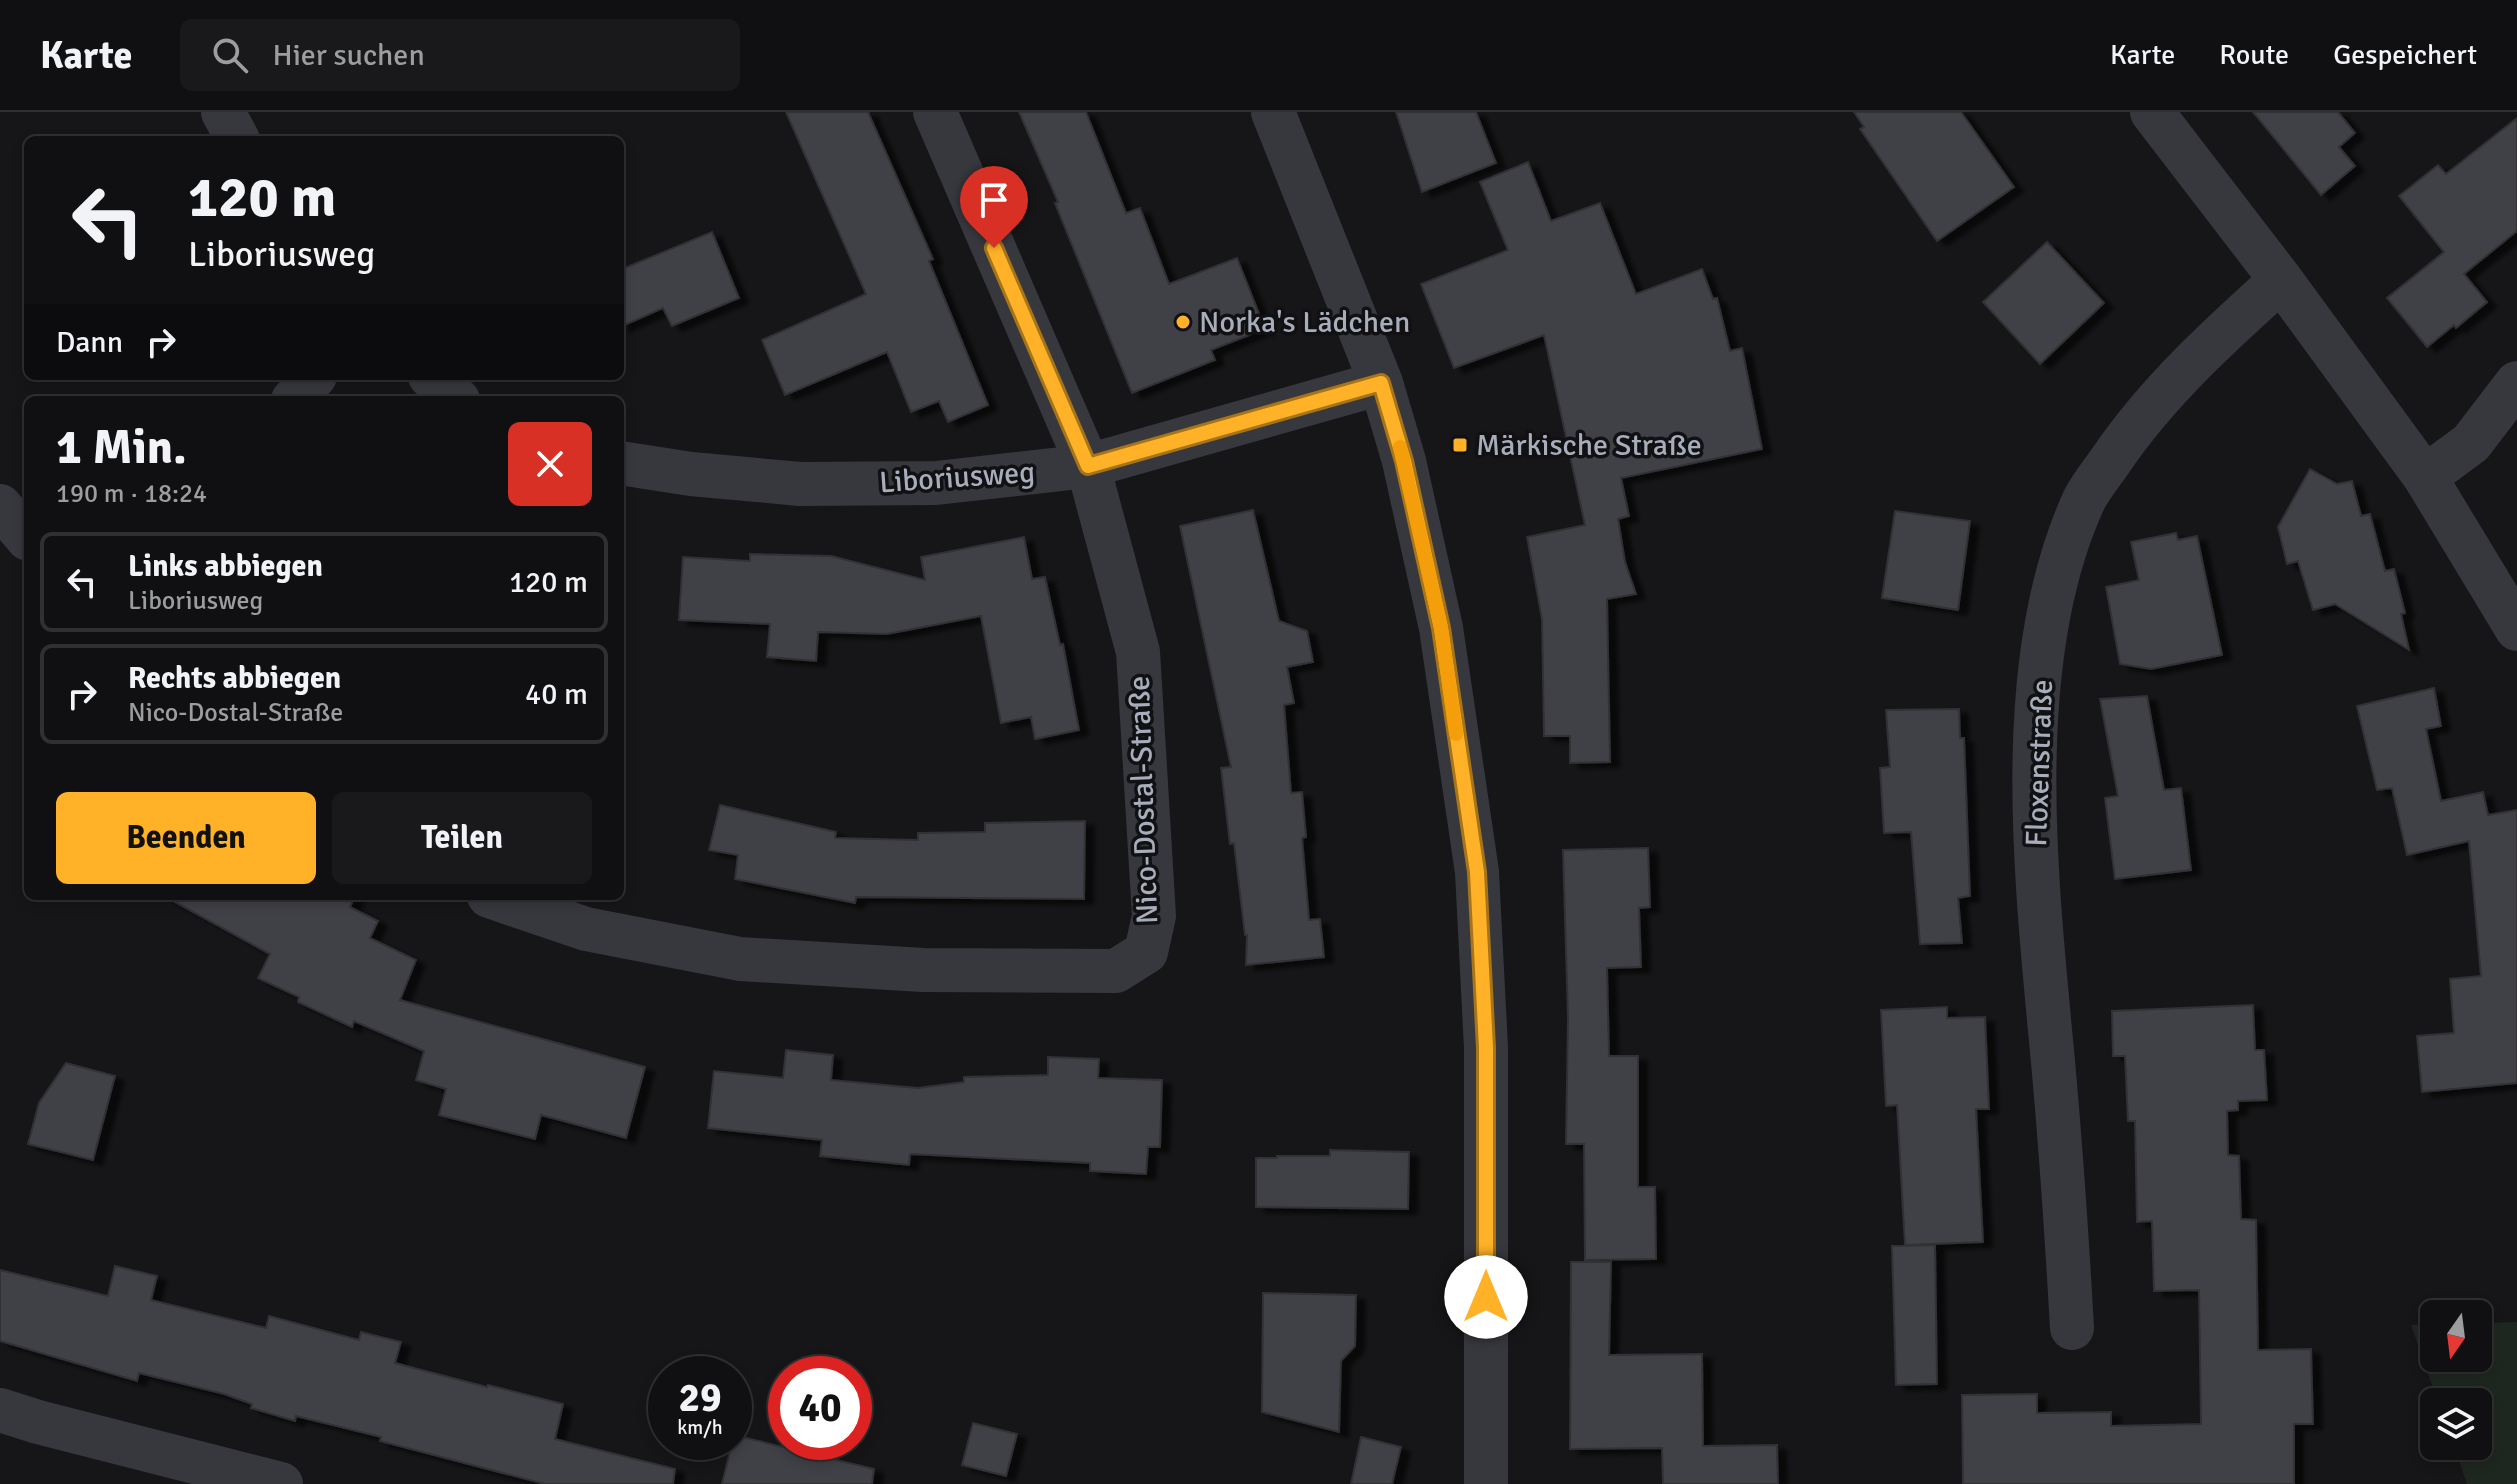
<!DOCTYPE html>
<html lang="de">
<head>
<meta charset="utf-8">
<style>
	:root { --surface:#101012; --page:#19191b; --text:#f1f3f6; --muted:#9c9d9f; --line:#303032; --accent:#ffb227 }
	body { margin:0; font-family:Signika,sans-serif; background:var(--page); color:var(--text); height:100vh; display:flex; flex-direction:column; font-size:30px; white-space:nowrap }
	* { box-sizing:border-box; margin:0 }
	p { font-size:26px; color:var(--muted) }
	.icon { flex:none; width:44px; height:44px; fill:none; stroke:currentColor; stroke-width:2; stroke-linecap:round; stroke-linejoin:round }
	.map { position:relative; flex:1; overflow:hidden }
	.side { position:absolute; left:24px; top:284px; width:600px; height:504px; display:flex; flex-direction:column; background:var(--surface); border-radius:12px; box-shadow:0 4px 12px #0003,0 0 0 2px var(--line) }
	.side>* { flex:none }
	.top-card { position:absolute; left:24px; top:24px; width:600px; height:244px; border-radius:12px; box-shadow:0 4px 12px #0003,0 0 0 2px var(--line); background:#101012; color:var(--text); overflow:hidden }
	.needle { width:52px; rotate:194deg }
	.buttons { position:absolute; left:2420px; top:1188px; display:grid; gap:16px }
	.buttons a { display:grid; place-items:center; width:72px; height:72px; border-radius:12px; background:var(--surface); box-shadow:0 4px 12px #0003,0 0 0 2px var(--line); font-size:40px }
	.speed { position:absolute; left:648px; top:1244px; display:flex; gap:16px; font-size:40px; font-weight:700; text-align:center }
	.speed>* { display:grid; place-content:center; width:104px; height:104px; border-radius:50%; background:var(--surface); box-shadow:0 4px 12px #0003,0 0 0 2px var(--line); line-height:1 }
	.speed small { font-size:20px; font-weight:400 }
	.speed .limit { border:12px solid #d22; background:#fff; color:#111 }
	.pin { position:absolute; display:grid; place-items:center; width:68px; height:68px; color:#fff; margin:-82px -34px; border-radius:50% 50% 50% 0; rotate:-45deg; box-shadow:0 0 8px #0007 }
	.pin .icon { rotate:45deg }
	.me { position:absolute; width:88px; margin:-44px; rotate:0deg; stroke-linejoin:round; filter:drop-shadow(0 0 6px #0008) }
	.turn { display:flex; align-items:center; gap:28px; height:168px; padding:0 32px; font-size:36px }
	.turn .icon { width:104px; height:104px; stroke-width:2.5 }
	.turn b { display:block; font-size:56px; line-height:68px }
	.then { display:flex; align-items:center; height:76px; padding:0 32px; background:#0003; gap:16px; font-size:30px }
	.round { display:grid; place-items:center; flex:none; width:84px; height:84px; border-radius:12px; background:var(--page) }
	.headline { display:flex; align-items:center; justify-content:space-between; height:136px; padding:0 32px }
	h1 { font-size:48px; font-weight:700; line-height:60px }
	.primary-button { display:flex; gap:16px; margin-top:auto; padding:16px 32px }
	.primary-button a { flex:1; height:92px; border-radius:12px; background:var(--accent); color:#111; font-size:32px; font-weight:700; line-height:92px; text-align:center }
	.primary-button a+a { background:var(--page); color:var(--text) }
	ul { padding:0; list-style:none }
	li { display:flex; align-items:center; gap:24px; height:100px; margin:0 16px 12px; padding:0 16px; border:4px solid var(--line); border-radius:12px }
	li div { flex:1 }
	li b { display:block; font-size:30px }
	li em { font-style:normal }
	header { display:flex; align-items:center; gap:48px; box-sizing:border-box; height:112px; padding:0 40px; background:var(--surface); border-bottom:2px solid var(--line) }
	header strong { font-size:38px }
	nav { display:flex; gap:44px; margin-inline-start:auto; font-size:28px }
	.search { width:560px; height:72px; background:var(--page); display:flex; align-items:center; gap:20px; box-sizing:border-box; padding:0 28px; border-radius:12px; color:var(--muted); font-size:30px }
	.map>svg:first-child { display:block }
	.green { fill:#1e271f }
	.building { fill:#404146; stroke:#303035; stroke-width:2; filter:url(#shadow) }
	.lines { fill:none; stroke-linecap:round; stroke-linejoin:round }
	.minor { stroke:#37383e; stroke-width:44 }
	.route-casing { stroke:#a67419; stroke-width:20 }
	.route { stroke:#ffb227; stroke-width:14 }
	.slow { stroke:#f59e0b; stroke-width:14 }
	.poi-dot { fill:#ffb227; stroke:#111113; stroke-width:3 }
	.labels { text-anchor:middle; stroke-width:7; stroke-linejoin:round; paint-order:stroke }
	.poi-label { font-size:30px; fill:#a7adba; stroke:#111113; text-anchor:start }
	.street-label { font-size:30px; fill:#a7adba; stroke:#111113 }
</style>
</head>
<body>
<header>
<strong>Karte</strong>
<div class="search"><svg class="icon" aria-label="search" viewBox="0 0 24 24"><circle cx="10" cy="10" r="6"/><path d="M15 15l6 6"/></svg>Hier suchen</div>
<nav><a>Karte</a><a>Route</a><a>Gespeichert</a></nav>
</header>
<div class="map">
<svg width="2517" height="1372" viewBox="0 0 2517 1372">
	<defs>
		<filter id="shadow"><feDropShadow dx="9" dy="5" stdDeviation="2" flood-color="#0009"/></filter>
	</defs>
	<rect width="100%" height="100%" fill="#161618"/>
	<path class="green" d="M2517,1210V1372H2467L2454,1334H2478V1290H2438L2411,1213L2434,1212V1246H2478V1211Z"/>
	<path class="building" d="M786,0H868L933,147L929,149L988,293L948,310L939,289L911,300L887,240L785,283L762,228L866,182Z
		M1019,0H1086L1126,101L1140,96L1169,172L1237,146L1265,217L1211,238L1215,248L1132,281L1055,91L1058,90Z
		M1396,0H1476L1496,51L1422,80Z
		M1854,0H1961L2014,75L1937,129L1860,17L1864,15Z
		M2253,0H2338L2355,21L2339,35L2355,54L2321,83Z
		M2517,6V119L2464,162L2487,190L2456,216L2454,213L2427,235L2387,186L2444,140L2399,84L2438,53L2446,62Z
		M1528,50L1551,109L1600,91L1636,182L1702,157L1713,187L1717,186L1730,239L1742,236L1762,337L1621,366L1629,404L1618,407L1625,450L1636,482L1607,487L1610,650L1570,651V624H1544L1542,507L1527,425L1585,413L1544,223L1454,256L1421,172L1508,138L1480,70Z
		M712,120L739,186L672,214L663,196L620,215V158Z
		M2047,130L2104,191L2040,252L1983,190Z
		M2310,357L2337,372L2352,369L2361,404L2370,402L2385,459L2394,457L2405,501L2401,502L2409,538L2335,492L2313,498L2298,449L2287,452L2278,415Z
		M1253,398L1279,509L1307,519L1313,550L1287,555L1294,591L1284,593L1291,681L1302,680L1306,725L1302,726L1309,808L1320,807L1324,845L1246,853L1247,823H1245L1234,731L1230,732L1221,656L1231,655L1180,414Z
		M1895,399L1970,409L1958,498L1882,486Z
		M2176,421L2178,428L2197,424L2222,543L2151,557L2120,552L2106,475L2139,468L2131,430Z
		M1024,425L1032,467L1045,465L1060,533L1063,532L1079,618L1035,627L1031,605L1001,611L981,504L887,522L818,520L816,549L767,545L770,512L679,508L683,445L750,449V442L831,444L925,468L921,445Z
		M2434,576L2441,614L2426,617L2441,689L2483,680L2488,703L2517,698V971L2422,980L2417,924L2454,921L2450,867L2481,864L2469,729L2407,743L2392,676L2377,678L2357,594Z
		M2147,584L2164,678L2181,676L2191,758L2115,767L2105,686L2118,684L2100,587Z
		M1959,597L1960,626H1964L1970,784L1958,786L1962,831L1920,832L1911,720L1884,721L1880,656L1890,655L1886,598Z
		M720,693L836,720L835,726L918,728V721L985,720V711L1085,709L1084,787L856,785L855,791L735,767L738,743L709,738Z
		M1648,736L1650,795L1639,796L1641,855L1607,856L1609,944H1638V1075H1655L1656,1147L1585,1148L1584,1032H1566L1568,906L1563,738Z
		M164,784H355L350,795L378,809L370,826L416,848L400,888L645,955L626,1026L541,1003L535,1027L439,1003L446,977L416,968L424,939L354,909L352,915L298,890L299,885L258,866L270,842Z
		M2253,893L2255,938H2264L2267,988L2238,989V998L2227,999L2228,1043L2239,1044L2241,1107L2256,1108L2258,1238L2311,1237L2313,1312H2294V1372H1963L1962,1283L2037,1282V1301L2111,1300V1314L2201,1312L2199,1178L2154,1179L2152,1109L2137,1110L2135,1009H2128L2125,944H2113L2112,899Z
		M1947,895V906L1985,905L1989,997H1976L1983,1130L1905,1133L1897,993L1886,994L1881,898Z
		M786,938L833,943L831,968L918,976L964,970V965L1048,963V945L1099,947L1098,966L1162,968L1160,1035H1148L1146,1062L1090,1059V1051L910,1042L909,1053L820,1044L822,1028L708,1016L714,959L783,966Z
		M66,951L115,964L93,1048L28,1032L39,991Z
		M1330,1038L1409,1040L1408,1097L1256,1095V1046H1277V1044H1330Z
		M1935,1133L1937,1272L1896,1273L1892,1134Z
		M1571,1150H1611L1609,1243L1702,1242L1703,1334L1777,1333L1778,1372H1663L1662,1336L1570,1337Z
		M115,1154L157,1164L151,1188L266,1216L269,1204L359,1228L361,1220L401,1230L395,1251L487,1275L488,1273L563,1292L555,1327L675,1357L673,1372H545L380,1329L381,1325L296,1304L295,1309L251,1296L252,1292L224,1282L139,1261L137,1269L0,1229V1158L108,1184Z
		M1263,1181L1356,1183L1355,1234L1341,1249L1339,1320L1262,1300Z
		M973,1311L1017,1322L1006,1364L962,1353Z
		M734,1323L874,1357L872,1372H722Z
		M1361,1325L1401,1335L1392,1372H1351Z"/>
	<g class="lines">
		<path class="minor" d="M223,0L238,28
			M1273,0L1381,271L1404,349L1441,516L1477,760L1486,936V1372
			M2152,0L2281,168L2425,365L2517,517
			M430,264L458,288
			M293,288L315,264
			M620,351L691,362L800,372L936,371L1088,354L1381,271
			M2425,365L2471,331L2517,271
			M0,394L28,427
			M489,784L586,817L740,847L923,858L1116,859L1146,840L1154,804L1138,540L1088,354L935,0
			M2072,1216C2067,1127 2061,1038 2053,950C2037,776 2009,551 2084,388C2091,374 2102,361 2111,348C2158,279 2219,224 2281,168
			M0,1298L38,1310L281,1372"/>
	</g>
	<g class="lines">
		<defs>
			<path id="route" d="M994,136L1088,354L1381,271L1404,349L1441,516L1477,760L1486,936V1185"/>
		</defs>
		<use href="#route" class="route-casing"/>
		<use href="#route" class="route"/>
		<path class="slow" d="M1400,335L1441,516L1456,622"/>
	</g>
	<g class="poi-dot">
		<circle cx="1183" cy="210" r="8"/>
		<rect x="1452" y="325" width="16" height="16" rx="4"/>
	</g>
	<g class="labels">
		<g class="poi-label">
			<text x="1199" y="220">Norka's Lädchen</text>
			<text x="1476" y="343">Märkische Straße</text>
		</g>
		<g class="street-label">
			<text transform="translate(957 365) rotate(-4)" y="10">Liboriusweg</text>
			<text transform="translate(2039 651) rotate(-88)" y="10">Floxenstraße</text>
			<text transform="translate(1143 688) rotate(-92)" y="10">Nico-Dostal-Straße</text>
		</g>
	</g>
</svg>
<div class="buttons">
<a><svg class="needle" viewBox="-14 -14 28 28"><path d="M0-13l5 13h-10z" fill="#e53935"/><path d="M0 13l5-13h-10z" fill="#9c9d9f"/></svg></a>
<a><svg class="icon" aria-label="layers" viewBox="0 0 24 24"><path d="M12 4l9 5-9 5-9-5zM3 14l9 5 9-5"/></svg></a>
</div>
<div class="speed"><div>29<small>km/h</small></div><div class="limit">40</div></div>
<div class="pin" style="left:994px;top:136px;background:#d93025"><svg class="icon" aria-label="arrive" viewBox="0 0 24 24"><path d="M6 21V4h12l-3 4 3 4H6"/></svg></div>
<svg class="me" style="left:1486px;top:1185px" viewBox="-20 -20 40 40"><circle r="19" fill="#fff"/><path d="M0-13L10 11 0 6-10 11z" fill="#ffb227"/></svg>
<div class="top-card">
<div class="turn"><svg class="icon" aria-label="left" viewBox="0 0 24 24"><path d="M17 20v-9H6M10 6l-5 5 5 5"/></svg><div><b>120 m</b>Liboriusweg</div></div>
<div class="then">Dann<svg class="icon" aria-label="right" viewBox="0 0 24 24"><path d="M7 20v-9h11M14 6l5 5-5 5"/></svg></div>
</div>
<section class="side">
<div class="headline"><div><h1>1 Min.</h1><p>190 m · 18:24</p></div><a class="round" style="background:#d93025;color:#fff"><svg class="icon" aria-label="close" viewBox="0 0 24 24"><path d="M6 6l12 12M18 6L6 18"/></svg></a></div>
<ul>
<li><svg class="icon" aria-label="left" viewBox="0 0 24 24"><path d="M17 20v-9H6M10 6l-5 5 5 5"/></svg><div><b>Links abbiegen</b><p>Liboriusweg</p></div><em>120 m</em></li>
<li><svg class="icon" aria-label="right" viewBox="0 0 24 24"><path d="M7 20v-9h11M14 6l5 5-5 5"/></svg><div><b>Rechts abbiegen</b><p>Nico-Dostal-Straße</p></div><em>40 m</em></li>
</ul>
<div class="primary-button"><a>Beenden</a><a>Teilen</a></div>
</section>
</div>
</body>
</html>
